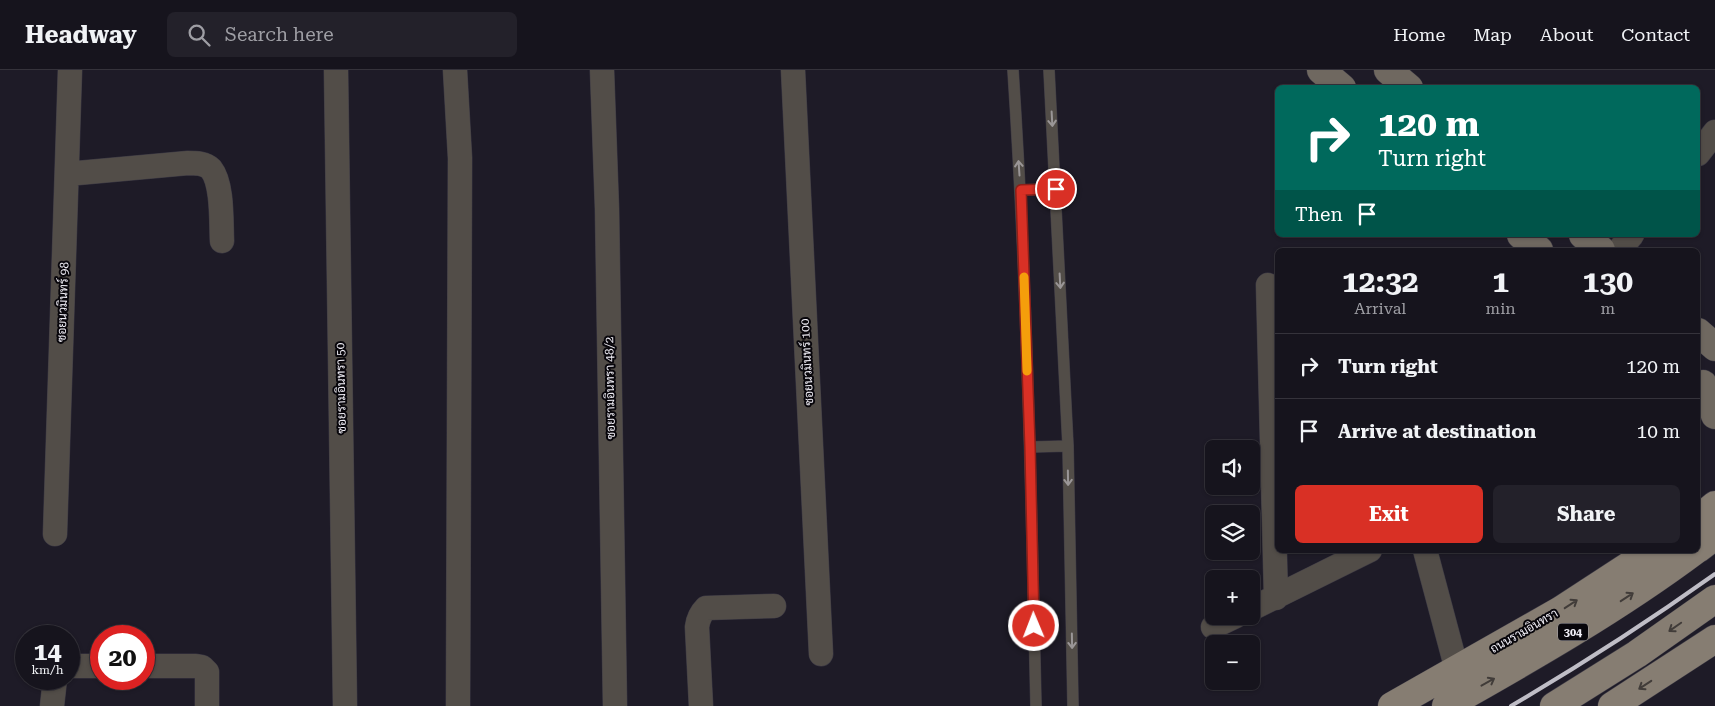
<!DOCTYPE html>
<html lang="en">
<head>
<meta charset="utf-8">
<style>
	:root { --surface:#16141d; --page:#23212a; --text:#f1f3f6; --muted:#9e9ea4; --line:#35333b; --accent:#d93025 }
	body { margin:0; font-family:"Roboto Serif",Sarabun,serif; background:var(--page); color:var(--text); height:100vh; display:flex; flex-direction:column; font-size:19px; white-space:nowrap }
	* { box-sizing:border-box; margin:0 }
	p { font-size:16px; color:var(--muted) }
	.icon { flex:none; width:28px; height:28px; fill:none; stroke:currentColor; stroke-width:2; stroke-linecap:round; stroke-linejoin:round }
	.map { position:relative; flex:1; overflow:hidden }
	.drawer { position:absolute; left:1275px; top:178px; width:425px; height:305px; display:flex; flex-direction:column; background:var(--surface); border-radius:8px; box-shadow:0 1px 4px #0004,0 0 0 1px var(--line) }
	.drawer>* { flex:none }
	.banner { position:absolute; left:1275px; top:15px; width:425px; height:152px; border-radius:8px; box-shadow:0 1px 4px #0004,0 0 0 1px var(--line); background:#00695c; color:#fff; overflow:hidden }
	.controls { position:absolute; left:1205px; top:370px; display:grid; gap:10px }
	.controls a { display:grid; place-items:center; width:55px; height:55px; border-radius:8px; background:var(--surface); box-shadow:0 1px 4px #0004,0 0 0 1px var(--line); font-size:25px }
	.speed { position:absolute; left:15px; top:555px; display:flex; gap:10px; font-size:25px; font-weight:700; text-align:center }
	.speed>* { display:grid; place-content:center; width:65px; height:65px; border-radius:50%; background:var(--surface); box-shadow:0 1px 4px #0004,0 0 0 1px var(--line); line-height:1 }
	.speed small { font-size:12px; font-weight:400 }
	.speed .limit { border:8px solid #d22; background:#fff; color:#111 }
	.pin { position:absolute; display:grid; place-items:center; width:42px; height:42px; color:#fff; margin:-21px; border:2px solid #fff; border-radius:50%; box-shadow:0 1px 5px #0007 }
	.me { position:absolute; width:55px; margin:-28px; rotate:359deg; stroke-linejoin:round; filter:drop-shadow(0 0 4px #0008) }
	.turn { display:flex; align-items:center; gap:18px; height:105px; padding:0 20px; font-size:22px }
	.turn .icon { width:65px; height:65px; stroke-width:2.5 }
	.turn b { display:block; font-size:35px; line-height:42px }
	.then { display:flex; align-items:center; height:48px; padding:0 20px; background:#0003; gap:10px; font-size:19px }
	.eta { display:flex; justify-content:space-evenly; align-items:center; height:85px; text-align:center }
	.eta b { font-size:30px; font-weight:700; line-height:35px }
	.primary-button { display:flex; gap:10px; margin-top:auto; padding:10px 20px }
	.primary-button a { flex:1; height:58px; border-radius:8px; background:var(--accent); color:#fff; font-size:20px; font-weight:700; line-height:58px; text-align:center }
	.primary-button a+a { background:var(--page); color:var(--text) }
	ul { padding:0; list-style:none }
	li { display:flex; align-items:center; gap:15px; height:65px; padding:0 20px; border-top:1px solid var(--line) }
	li div { flex:1 }
	li b { display:block; font-size:19px }
	li em { font-style:normal }
	header { display:flex; align-items:center; gap:30px; box-sizing:border-box; height:70px; padding:0 25px; background:var(--surface); border-bottom:1px solid var(--line) }
	header strong { font-size:24px }
	nav { display:flex; gap:28px; margin-inline-start:auto; font-size:18px }
	.search { width:350px; height:45px; background:var(--page); display:flex; align-items:center; gap:12px; box-sizing:border-box; padding:0 18px; border-radius:8px; color:var(--muted); font-size:19px }
	.map>svg:first-child { display:block }
	.lines { fill:none; stroke-linecap:round; stroke-linejoin:round }
	.lane-casing { stroke:#3c3944; stroke-width:12 }
	.street-casing { stroke:#3c3944; stroke-width:25 }
	.secondary-casing { stroke:#3c3944; stroke-width:29 }
	.primary-casing { stroke:#3c3944; stroke-width:29 }
	.lane { stroke:#524d48; stroke-width:11 }
	.street { stroke:#524d48; stroke-width:24 }
	.secondary { stroke:#6f6860; stroke-width:28 }
	.primary { stroke:#867d72; stroke-width:28 }
	.rail { stroke:#bfbdc6; stroke-width:4 }
	.oneway { stroke:#9a9697 }
	.oneway2 { stroke:#413c39 }
	.route-casing { stroke:#8d1f18; stroke-width:12 }
	.route { stroke:#d93025; stroke-width:9 }
	.slow { stroke:#f59e0b; stroke-width:9 }
	.labels { text-anchor:middle; stroke-width:4; stroke-linejoin:round; paint-order:stroke }
	.shield { fill:#08060b; stroke:#aba9b0; stroke-width:1 }
	.shield-label { font-size:11px; font-weight:bold; fill:#f1eff7 }
	.street-label { font-size:12px; fill:#f1eff7; stroke:#08060b }
</style>
</head>
<body>
<header>
<strong>Headway</strong>
<div class="search"><svg class="icon" aria-label="search" viewBox="0 0 24 24"><circle cx="10" cy="10" r="6"/><path d="M15 15l6 6"/></svg>Search here</div>
<nav><a>Home</a><a>Map</a><a>About</a><a>Contact</a></nav>
</header>
<div class="map">
<svg width="1715" height="636" viewBox="0 0 1715 636">
	<rect width="100%" height="100%" fill="#1e1b27"/>
	<g class="lines">
		<defs>
			<path id="lane" d="M1013,0C1027,212 1031,424 1036,636
				M1049,0L1068,376L1073,636
				M1021,120L1056,119
				M1030,377L1068,376"/>
			<path id="street" d="M336,0L345,636
				M455,0L460,88L458,636
				M602,0L607,139L615,636
				M793,0L821,584
				M1698,84L1715,62
				M67,104L188,93C196,93 205,93 211,99C223,114 221,152 222,171
				M1619,180L1632,165
				M1268,215L1276,528
				M55,464L70,0
				M1425,480L1457,600
				M1251,539L1370,480
				M1213,557L1236,546
				M69,596H101
				M144,596H196L202,597L207,602V636
				M52,636L55,609
				M701,636L697,557C698,549 700,544 706,538L774,536"/>
			<path id="secondary" d="M1321,0L1342,18
				M1388,0L1409,18
				M1521,165L1539,180
				M1583,165L1601,180
				M1698,262L1715,277
				M1703,314L1715,345"/>
			<path id="primary" d="M1698,449L1715,435
				M1698,479L1715,466
				M1392,636L1561,540L1653,480
				M1446,636C1531,588 1617,539 1696,480
				M1554,636L1637,584L1715,529
				M1612,636L1715,569"/>
		</defs>
		<use href="#lane" class="lane-casing"/>
		<use href="#street" class="street-casing"/>
		<use href="#secondary" class="secondary-casing"/>
		<use href="#primary" class="primary-casing"/>
		<use href="#lane" class="lane"/>
		<use href="#street" class="street"/>
		<use href="#secondary" class="secondary"/>
		<use href="#primary" class="primary"/>
		<path class="rail" d="M1511,636C1581,595 1649,551 1715,504"/>
	</g>
	<defs><path id="oneway-shaft" d="M-6 0H5M1.5-3L5.5 0L1.5 3" fill="none" stroke-width="1.6" stroke-linecap="round" stroke-linejoin="round" transform="scale(1.25)"/></defs>
	<g class="oneway">
		<use href="#oneway-shaft" transform="translate(1052 49) rotate(87)"/>
		<use href="#oneway-shaft" transform="translate(1019 98) rotate(-94)"/>
		<use href="#oneway-shaft" transform="translate(1060 211) rotate(87)"/>
		<use href="#oneway-shaft" transform="translate(1068 408) rotate(89)"/>
		<use href="#oneway-shaft" transform="translate(1072 571) rotate(89)"/>
	</g>
	<g class="oneway2">
		<use href="#oneway-shaft" transform="translate(1627 527) rotate(-33)"/>
		<use href="#oneway-shaft" transform="translate(1571 534) rotate(-33)"/>
		<use href="#oneway-shaft" transform="translate(1675 557) rotate(145)"/>
		<use href="#oneway-shaft" transform="translate(1488 612) rotate(-29)"/>
		<use href="#oneway-shaft" transform="translate(1645 615) rotate(147)"/>
	</g>
	<g class="lines">
		<defs>
			<path id="route" d="M1034,556L1030,377L1021,120L1056,119"/>
		</defs>
		<use href="#route" class="route-casing"/>
		<use href="#route" class="route"/>
		<path class="slow" d="M1024,207L1027,301"/>
	</g>
	<g class="labels">
		<rect class="shield" x="1558" y="553.5" width="30" height="17" rx="4"/>
		<g class="shield-label">
			<text x="1573" y="566">304</text>
		</g>
		<g class="street-label">
			<text transform="translate(63 232) rotate(-88)" y="4">ซอยนวมินทร์ 98</text>
			<text transform="translate(807 292) rotate(-93)" y="4">ซอยนวมินทร์ 100</text>
			<text transform="translate(341 318) rotate(-91)" y="4">ซอยรามอินทรา 50</text>
			<text transform="translate(610 318) rotate(-91)" y="4">ซอยรามอินทรา 48/2</text>
			<text transform="translate(1524 561) rotate(-30)" y="4">ถนนรามอินทรา</text>
		</g>
	</g>
</svg>
<div class="controls">
<a><svg class="icon" aria-label="sound" viewBox="0 0 24 24"><path d="M4 9h4l5-4v14l-5-4H4zM17 9q2 3 0 6"/></svg></a>
<a><svg class="icon" aria-label="layers" viewBox="0 0 24 24"><path d="M12 4l9 5-9 5-9-5zM3 14l9 5 9-5"/></svg></a>
<a>+</a>
<a>−</a>
</div>
<div class="speed"><div>14<small>km/h</small></div><div class="limit">20</div></div>
<div class="pin" style="left:1056px;top:119px;background:#d93025"><svg class="icon" aria-label="arrive" viewBox="0 0 24 24"><path d="M6 21V4h12l-3 4 3 4H6"/></svg></div>
<svg class="me" style="left:1034px;top:556px" viewBox="-20 -20 40 40"><circle r="17" fill="#d93025" stroke="#fff" stroke-width="3"/><path d="M0-11L8 9 0 5-8 9z" fill="#fff"/></svg>
<div class="banner">
<div class="turn"><svg class="icon" aria-label="right" viewBox="0 0 24 24"><path d="M7 20v-9h11M14 6l5 5-5 5"/></svg><div><b>120 m</b>Turn right</div></div>
<div class="then">Then<svg class="icon" aria-label="arrive" viewBox="0 0 24 24"><path d="M6 21V4h12l-3 4 3 4H6"/></svg></div>
</div>
<section class="drawer">
<div class="eta">
<div><b>12:32</b><p>Arrival</p></div>
<div><b>1</b><p>min</p></div>
<div><b>130</b><p>m</p></div>
</div>
<ul>
<li><svg class="icon" aria-label="right" viewBox="0 0 24 24"><path d="M7 20v-9h11M14 6l5 5-5 5"/></svg><div><b>Turn right</b></div><em>120 m</em></li>
<li><svg class="icon" aria-label="arrive" viewBox="0 0 24 24"><path d="M6 21V4h12l-3 4 3 4H6"/></svg><div><b>Arrive at destination</b></div><em>10 m</em></li>
</ul>
<div class="primary-button"><a>Exit</a><a>Share</a></div>
</section>
</div>
</body>
</html>
